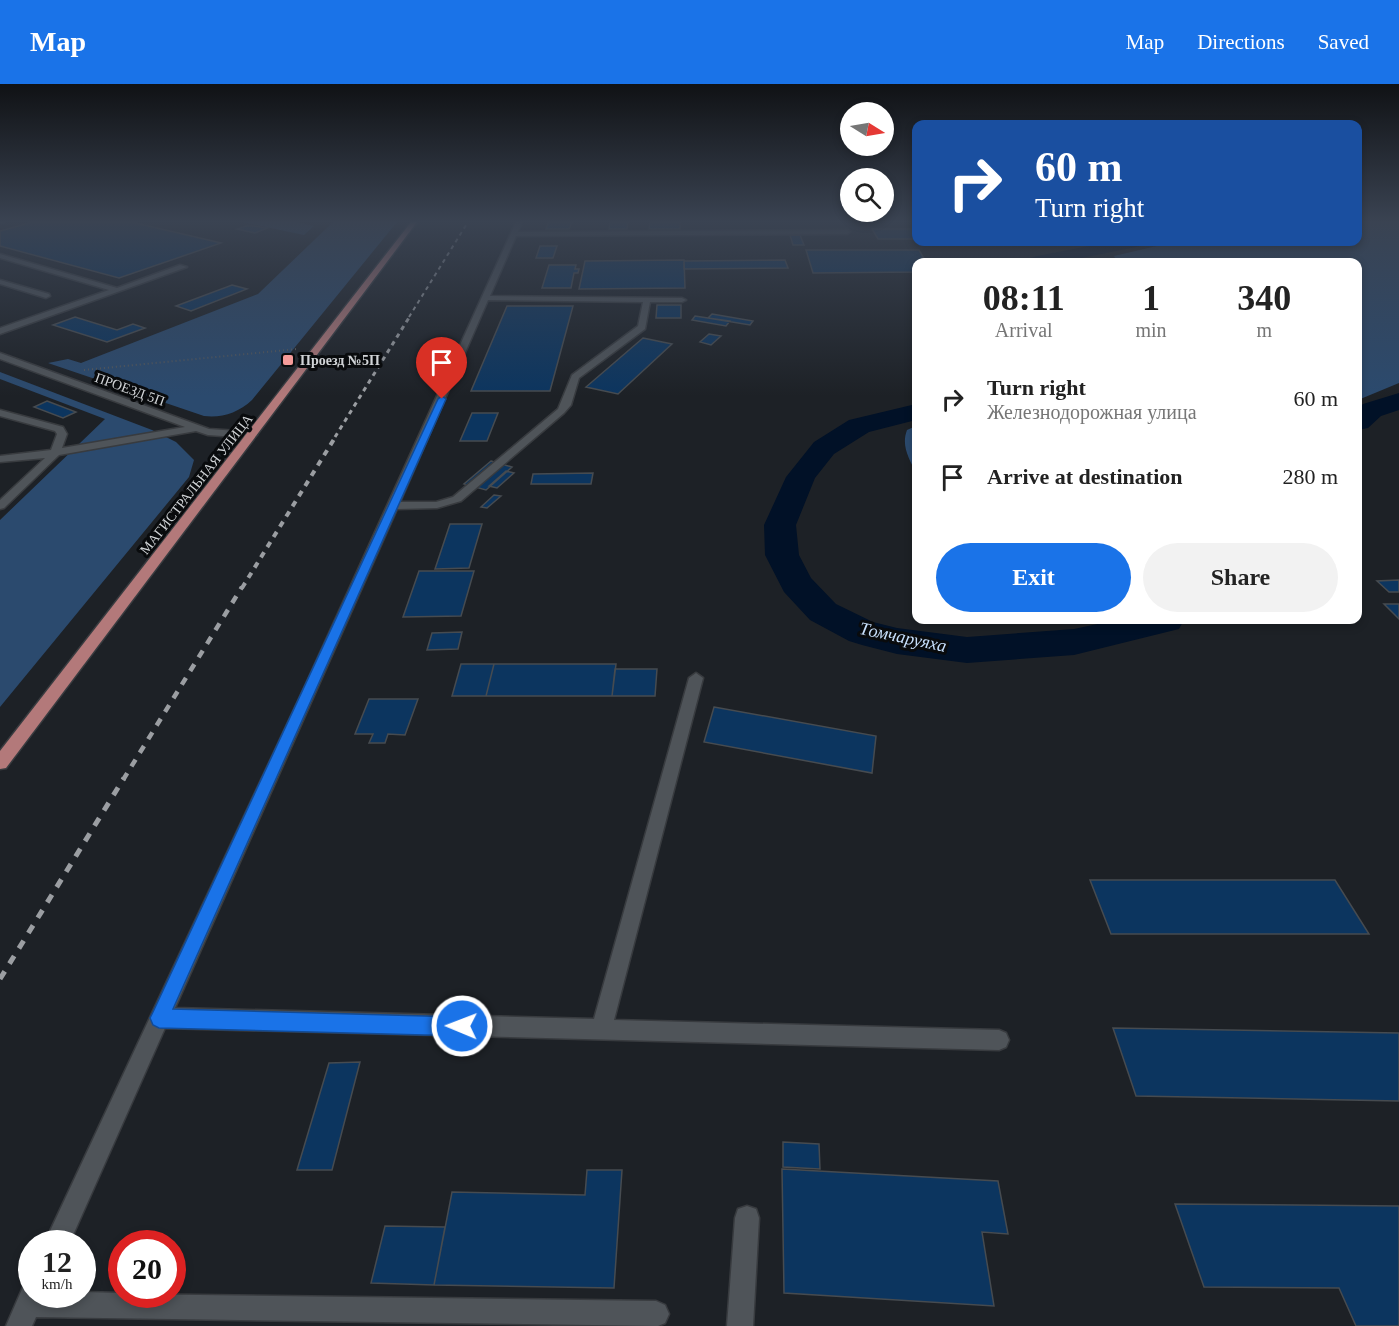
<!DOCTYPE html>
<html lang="en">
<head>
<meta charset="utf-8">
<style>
	:root { --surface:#fff; --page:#f2f2f2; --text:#222; --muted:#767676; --accent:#1a73e8 }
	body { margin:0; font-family:Georgia,serif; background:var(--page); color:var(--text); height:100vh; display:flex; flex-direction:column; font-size:22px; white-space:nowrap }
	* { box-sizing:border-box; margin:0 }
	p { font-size:20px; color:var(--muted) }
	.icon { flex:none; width:33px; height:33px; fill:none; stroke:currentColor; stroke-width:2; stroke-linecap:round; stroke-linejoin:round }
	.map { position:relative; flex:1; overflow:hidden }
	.details { position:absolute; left:912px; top:174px; width:450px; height:366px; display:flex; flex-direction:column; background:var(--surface); border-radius:12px; box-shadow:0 3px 9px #0003 }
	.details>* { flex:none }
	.hud { position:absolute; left:912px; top:36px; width:450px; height:126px; border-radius:12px; box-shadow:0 3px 9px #0003; background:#1a4fa0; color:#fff; overflow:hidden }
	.needle { width:39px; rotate:101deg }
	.controls { position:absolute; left:840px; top:18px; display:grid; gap:12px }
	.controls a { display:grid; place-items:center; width:54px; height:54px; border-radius:50%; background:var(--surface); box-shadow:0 3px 9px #0003; font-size:30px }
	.speed { position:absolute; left:18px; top:1146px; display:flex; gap:12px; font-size:30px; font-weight:700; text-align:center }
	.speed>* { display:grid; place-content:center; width:78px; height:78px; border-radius:50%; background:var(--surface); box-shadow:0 3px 9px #0003; line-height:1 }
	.speed small { font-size:15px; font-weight:400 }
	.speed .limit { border:9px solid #d22; background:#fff; color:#111 }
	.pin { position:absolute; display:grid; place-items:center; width:51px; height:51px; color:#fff; margin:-62px -26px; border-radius:50% 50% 50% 0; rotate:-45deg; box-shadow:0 0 6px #0007 }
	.pin .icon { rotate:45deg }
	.me { position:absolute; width:66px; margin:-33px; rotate:271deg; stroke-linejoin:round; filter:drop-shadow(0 0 4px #0008) }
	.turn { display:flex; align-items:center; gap:21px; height:126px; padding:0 24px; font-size:27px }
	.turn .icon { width:78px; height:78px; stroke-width:2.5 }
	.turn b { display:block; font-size:42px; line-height:51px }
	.eta { display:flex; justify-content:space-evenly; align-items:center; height:102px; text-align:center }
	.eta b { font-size:36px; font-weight:800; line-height:42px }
	.primary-button { display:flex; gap:12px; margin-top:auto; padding:12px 24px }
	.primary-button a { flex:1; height:69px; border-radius:36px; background:var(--accent); color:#fff; font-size:24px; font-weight:800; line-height:69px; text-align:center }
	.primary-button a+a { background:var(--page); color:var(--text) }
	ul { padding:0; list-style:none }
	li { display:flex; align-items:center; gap:18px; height:78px; padding:0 24px }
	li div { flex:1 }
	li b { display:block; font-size:22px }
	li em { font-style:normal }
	header { display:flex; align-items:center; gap:36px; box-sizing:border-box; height:84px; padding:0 30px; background:var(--accent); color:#fff }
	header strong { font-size:28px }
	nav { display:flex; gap:33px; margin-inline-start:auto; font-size:21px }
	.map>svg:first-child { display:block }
	.green { fill:#2b4a6e }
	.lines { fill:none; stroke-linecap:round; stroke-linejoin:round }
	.river { fill:#011127; fill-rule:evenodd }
	.building { fill:#0c355f; stroke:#464b50; stroke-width:1.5 }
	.minor-casing { stroke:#383b3f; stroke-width:3 }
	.major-casing { stroke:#383b3f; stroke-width:3 }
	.path { stroke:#55595d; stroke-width:2; stroke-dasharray:1 3; stroke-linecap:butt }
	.minor { fill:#4f5459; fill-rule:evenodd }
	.major { fill:#b3797a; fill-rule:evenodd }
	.rail-far4 { stroke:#9b9ea2; stroke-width:2; stroke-dasharray:4 4; stroke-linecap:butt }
	.rail-far3 { stroke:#9b9ea2; stroke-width:3; stroke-dasharray:4.5 4.5; stroke-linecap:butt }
	.rail-far2 { stroke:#9b9ea2; stroke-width:4; stroke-dasharray:6 6; stroke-linecap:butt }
	.rail-far1 { stroke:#9b9ea2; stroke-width:4.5; stroke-dasharray:8 8; stroke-linecap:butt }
	.rail { stroke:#9b9ea2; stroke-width:5; stroke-dasharray:9 9; stroke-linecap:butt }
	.route { fill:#1a73e8; stroke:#114b97; stroke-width:1.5 }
	.poi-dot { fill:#f59b99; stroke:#090b0d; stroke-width:2 }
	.labels { text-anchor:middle; stroke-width:6; stroke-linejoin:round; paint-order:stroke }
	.far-poi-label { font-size:14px; font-weight:bold; fill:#d1d4d7; stroke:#090b0d; text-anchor:start }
	.far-street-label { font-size:14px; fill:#d1d4d7; stroke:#090b0d }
	.water-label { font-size:18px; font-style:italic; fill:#c7dffb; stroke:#090b0d }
</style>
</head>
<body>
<header>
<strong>Map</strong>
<nav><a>Map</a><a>Directions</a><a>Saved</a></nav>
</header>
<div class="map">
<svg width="1399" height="1242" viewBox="0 0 1399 1242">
	<rect width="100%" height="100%" fill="#1d2126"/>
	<path class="green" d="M242,138H296L314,142L304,151Z
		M333,138H397L252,316C238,329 222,334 204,332L48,279L68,275L81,279L258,210Z
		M1358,138H1399V299L1358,316V178H1117L1114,172L1174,158H1358Z
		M0,288L152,346L176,358L194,376L189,393L0,623V436L105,335L0,295Z
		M916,342V389C909,374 901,362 907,346Z"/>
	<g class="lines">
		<path class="river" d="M1110,158H1144L1141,162L1062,178H1027L1030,174L1037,172Z
			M1399,309V326L1381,332L1368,344L1358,346V325L1363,320Z
			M916,320V336L869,348L834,370L815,394L796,441L799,471L811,494L836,520L873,538L897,544L967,553L1074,545L1116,536H1184L1179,545L1074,571L967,579L897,570L862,561L849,557L810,536L784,508L765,471L764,441L786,393L814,358L849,336Z"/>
	</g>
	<path class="building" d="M33,138H131L221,159L119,194L0,162V147Z
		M549,138H572L569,145H546Z
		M610,138H628L627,145H609Z
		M650,138H680V145H649Z
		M246,142H254L267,144L255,149L237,145Z
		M872,145H916V155H878Z
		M790,151H800L804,161H793Z
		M540,162H557L553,174H536Z
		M806,166H919L926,178H916V188L813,189Z
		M785,176L788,184L684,185V177Z
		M585,177L684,176L685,204L579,205Z
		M549,181H576L575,185H579L578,189H574L571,204H542Z
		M232,201L247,205L191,227L176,222Z
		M657,221H681V234H656Z
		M507,222H573L550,307H471Z
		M712,230L753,237L750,241L708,234Z
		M695,232L708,234L730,237L726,242L692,236Z
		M75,233L117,246L133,240L145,244L107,258L53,241Z
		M709,250L721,252L711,261L700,258Z
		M643,254L672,260L618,310L586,303Z
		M47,317L76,328L63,334L34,323Z
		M472,329H498L487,357H460Z
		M491,377L512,383L486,406L464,400Z
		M506,387L514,389L497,404L489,402Z
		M593,389L591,400H531L533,390Z
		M494,411L501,412L487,424L481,423Z
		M450,440H482L469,484L435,485Z
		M419,487H474L461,532L403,533Z
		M1399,496V508H1389L1377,497Z
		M1384,520H1399V535Z
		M462,548L458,565L427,566L432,549Z
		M461,580H494L486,612H452Z
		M494,580H616L612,612H486Z
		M615,585H657L655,612H612Z
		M369,615H418L405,651L388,650L385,659H369L373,650H355Z
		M714,623L876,652L872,689L704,658Z
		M1090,796H1335L1369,850H1111Z
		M1113,944L1399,949V1017L1136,1012Z
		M360,978L332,1086H297L329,979Z
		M783,1058L819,1060L820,1085L783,1083Z
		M782,1085L998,1097L1008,1150L982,1148L994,1222L784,1209Z
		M587,1086H622L614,1204L434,1201L452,1108L585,1111Z
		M1175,1120L1399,1122V1242H1356L1339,1204L1204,1203Z
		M385,1142L445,1143L434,1201L371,1199Z"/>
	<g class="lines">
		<defs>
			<path id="minor" d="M0,138H4L0,140Z
				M516,138H522L518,148L847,146L850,148L847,150L516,152L490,212L682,214L686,216L682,218H650L645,245L579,294L571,321L564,329L461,417L437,424L397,425L175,924L594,935L689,594L696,589L703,594L614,936L999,946L1006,949L1009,956L1006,963L999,966L165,944L69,1160H44L306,600ZM488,216L643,218L638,242L572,291L558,325L453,413L436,418H400Z
				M0,170L117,204L180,181L187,183L0,250V244L109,206L0,174Z
				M0,196L49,210L50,212L46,214L0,200Z
				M0,269L209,345L252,348L257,351L252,354L208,351L196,347L59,371L4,424L0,425V416L45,374L0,378V372L51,366L57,350L55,347L0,332V326L63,343L67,350L62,364L185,343L0,275Z
				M747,1122L756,1125L759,1134L753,1242H727L735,1134L738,1125Z
				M32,1199V1210H82V1208L122,1209V1210L656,1217L665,1221L669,1230L665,1239L658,1242L36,1233L32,1242H6L23,1203Z"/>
			<path id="major" d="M411,138H417L6,684L0,685V667Z"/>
		</defs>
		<use href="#minor" class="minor-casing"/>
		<use href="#major" class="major-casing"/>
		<path class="path" d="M84,286L297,265"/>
		<use href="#minor" class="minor"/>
		<use href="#major" class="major"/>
		<path class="rail-far4" d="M409,233L468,138"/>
		<path class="rail-far3" d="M335,353L410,232"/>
		<path class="rail-far2" d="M242,504L336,352"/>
		<path class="rail-far1" d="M123,696L242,503"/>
		<path class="rail" d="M0,895L124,694"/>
	</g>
	<linearGradient id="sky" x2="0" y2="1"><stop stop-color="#101215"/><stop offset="0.44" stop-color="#3a4352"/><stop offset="1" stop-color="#3a4352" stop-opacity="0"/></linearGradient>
	<rect width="1399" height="312" fill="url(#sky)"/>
	<path class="route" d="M442,312L446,315L173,925L462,933L469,936L471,942L469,949L462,952L159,944L153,941L150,934L153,928L438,315Z"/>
	<rect class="poi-dot" x="282" y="270" width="12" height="12" rx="3"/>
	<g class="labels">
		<g class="far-poi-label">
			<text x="300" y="281">Проезд №5П</text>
		</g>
		<g class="far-street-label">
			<text transform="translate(130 305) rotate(20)" y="5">ПРОЕЗД 5П</text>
			<text transform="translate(196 400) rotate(-52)" y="5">МАГИСТРАЛЬНАЯ УЛИЦА</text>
		</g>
		<g class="water-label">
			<text transform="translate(903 553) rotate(12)" y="6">Томчаруяха</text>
		</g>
	</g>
</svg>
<div class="controls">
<a><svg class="needle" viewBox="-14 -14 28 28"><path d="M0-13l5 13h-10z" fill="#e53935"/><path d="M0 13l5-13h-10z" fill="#767676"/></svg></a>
<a><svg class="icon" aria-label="search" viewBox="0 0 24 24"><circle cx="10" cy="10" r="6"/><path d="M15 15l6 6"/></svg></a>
</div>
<div class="speed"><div>12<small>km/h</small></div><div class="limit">20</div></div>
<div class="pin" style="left:442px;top:315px;background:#d93025"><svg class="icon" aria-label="arrive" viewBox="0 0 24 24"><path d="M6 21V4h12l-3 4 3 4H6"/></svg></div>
<svg class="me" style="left:462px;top:942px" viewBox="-20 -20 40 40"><circle r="17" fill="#1a73e8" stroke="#fff" stroke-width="3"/><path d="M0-11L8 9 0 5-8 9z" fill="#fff"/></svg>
<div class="hud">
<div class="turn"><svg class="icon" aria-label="right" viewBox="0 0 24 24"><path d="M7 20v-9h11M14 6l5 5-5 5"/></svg><div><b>60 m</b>Turn right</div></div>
</div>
<section class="details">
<div class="eta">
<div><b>08:11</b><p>Arrival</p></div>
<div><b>1</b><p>min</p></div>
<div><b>340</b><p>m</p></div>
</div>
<ul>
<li><svg class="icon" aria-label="right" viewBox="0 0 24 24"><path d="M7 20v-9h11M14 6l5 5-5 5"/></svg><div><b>Turn right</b><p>Железнодорожная улица</p></div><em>60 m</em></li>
<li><svg class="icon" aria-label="arrive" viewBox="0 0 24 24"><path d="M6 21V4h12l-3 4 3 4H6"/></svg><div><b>Arrive at destination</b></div><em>280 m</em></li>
</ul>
<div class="primary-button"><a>Exit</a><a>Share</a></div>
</section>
</div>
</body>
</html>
